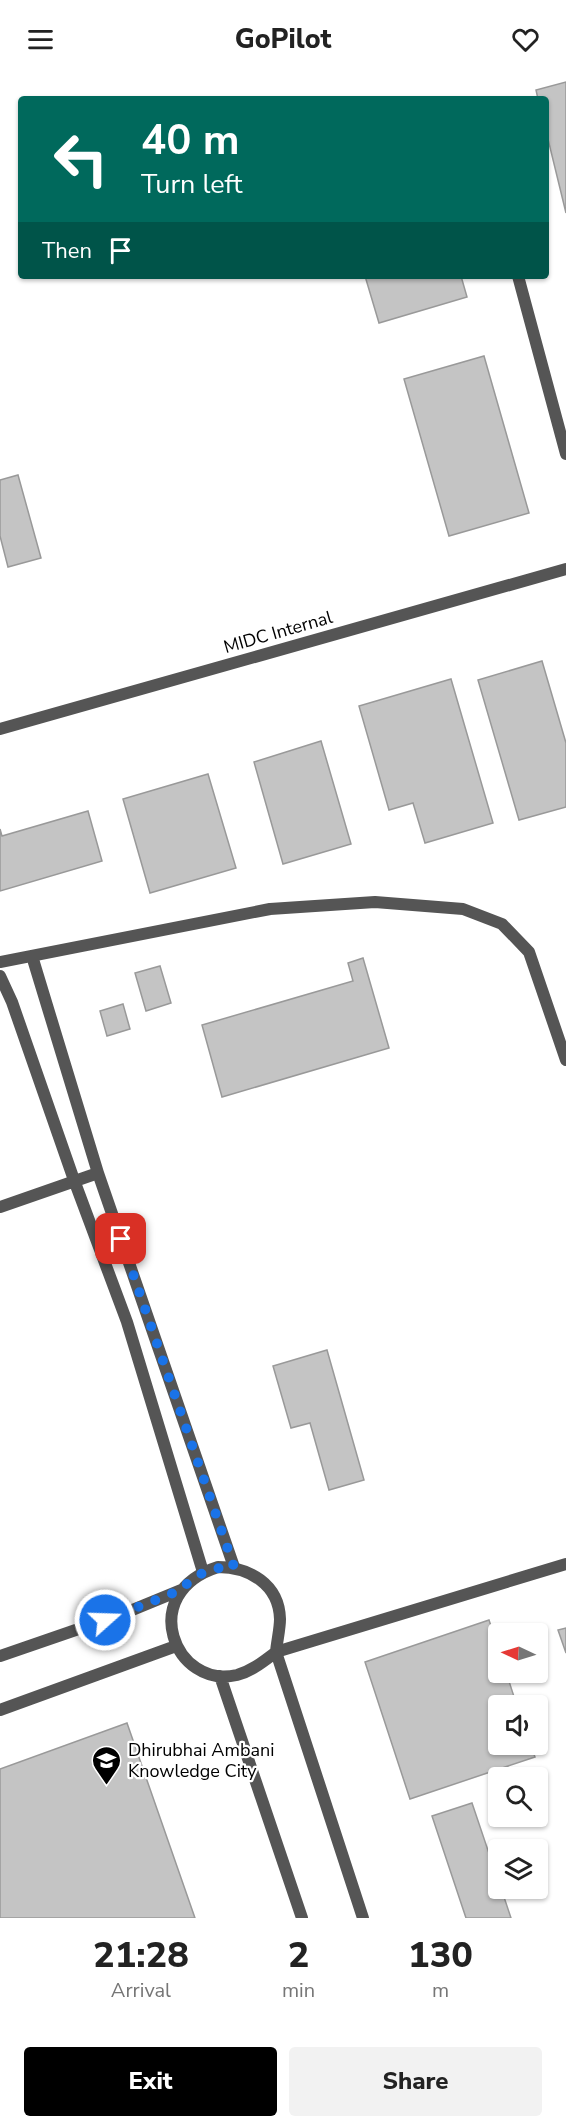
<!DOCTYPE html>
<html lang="en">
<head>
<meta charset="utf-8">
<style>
	:root { --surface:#fff; --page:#f2f2f2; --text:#222; --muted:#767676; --accent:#000 }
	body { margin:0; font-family:"Nunito Sans",sans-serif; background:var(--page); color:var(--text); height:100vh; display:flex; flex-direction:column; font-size:22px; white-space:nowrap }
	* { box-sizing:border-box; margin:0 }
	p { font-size:20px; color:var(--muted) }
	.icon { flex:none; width:33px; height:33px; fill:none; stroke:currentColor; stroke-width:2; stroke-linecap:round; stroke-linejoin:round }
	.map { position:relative; height:1840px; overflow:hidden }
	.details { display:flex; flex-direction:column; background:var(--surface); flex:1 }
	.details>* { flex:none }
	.hud { position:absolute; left:18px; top:18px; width:531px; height:183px; border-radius:6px; box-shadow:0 2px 4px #0004; background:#00695c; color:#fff; overflow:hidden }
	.needle { width:39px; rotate:274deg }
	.fabs { position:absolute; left:488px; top:1545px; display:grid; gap:12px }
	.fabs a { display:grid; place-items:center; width:60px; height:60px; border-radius:6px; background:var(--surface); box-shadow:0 2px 4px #0004; font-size:30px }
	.pin { position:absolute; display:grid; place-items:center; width:51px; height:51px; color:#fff; margin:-26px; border-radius:12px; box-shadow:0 3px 9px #0006 }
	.me { position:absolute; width:66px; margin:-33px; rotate:70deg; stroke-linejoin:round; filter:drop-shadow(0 0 4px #0008) }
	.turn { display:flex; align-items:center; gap:21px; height:126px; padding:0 24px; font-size:27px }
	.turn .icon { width:78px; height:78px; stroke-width:2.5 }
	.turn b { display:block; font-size:42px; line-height:51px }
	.then { display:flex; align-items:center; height:57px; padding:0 24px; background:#0003; gap:12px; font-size:22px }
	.eta { display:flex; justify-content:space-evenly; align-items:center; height:102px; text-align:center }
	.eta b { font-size:36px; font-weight:800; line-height:42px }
	.primary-button { display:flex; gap:12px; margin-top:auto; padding:12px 24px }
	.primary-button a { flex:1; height:69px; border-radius:6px; background:var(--accent); color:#fff; font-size:24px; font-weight:800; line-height:69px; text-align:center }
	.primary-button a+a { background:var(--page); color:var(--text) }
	header { display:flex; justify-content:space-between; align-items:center; height:78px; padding:0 24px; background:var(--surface); font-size:27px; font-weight:800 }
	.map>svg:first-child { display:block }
	.building { fill:#c4c4c4; stroke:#999; stroke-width:1.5 }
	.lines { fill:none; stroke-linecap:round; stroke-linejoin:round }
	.service { stroke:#555; stroke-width:12 }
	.minor { stroke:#555; stroke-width:12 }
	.tertiary { stroke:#555; stroke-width:12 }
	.route { stroke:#1a73e8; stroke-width:10; stroke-dasharray:0 18 }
	.labels { text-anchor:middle; stroke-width:4.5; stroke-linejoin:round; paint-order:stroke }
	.street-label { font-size:18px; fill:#000; stroke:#fff }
	.poi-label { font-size:18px; fill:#000; stroke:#fff; text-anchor:start }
</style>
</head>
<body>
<header><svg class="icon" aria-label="menu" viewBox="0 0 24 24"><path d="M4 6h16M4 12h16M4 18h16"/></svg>GoPilot<svg class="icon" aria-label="heart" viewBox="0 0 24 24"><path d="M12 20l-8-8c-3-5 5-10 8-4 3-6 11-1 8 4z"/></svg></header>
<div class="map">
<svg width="566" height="1840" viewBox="0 0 566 1840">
	<rect width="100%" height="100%" fill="#fff"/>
	<path class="building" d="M566,4V135L546,53V21H538L536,12Z
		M365,198H461L467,219L379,245Z
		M484,278L529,435L449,458L404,301Z
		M18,397L41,480L8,489L0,458V402Z
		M542,583L566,665V729L519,742L478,602Z
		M451,601L493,745L425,765L413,725L389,732L359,628Z
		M321,663L351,766L283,786L254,684Z
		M208,696L236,790L150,815L123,721Z
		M88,733L102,783L0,813V751L2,758Z
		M363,880L389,970L222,1019L202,947L353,903L348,885Z
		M160,888L171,925L146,933L135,895Z
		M123,926L130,951L107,958L100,933Z
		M327,1272L364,1402L329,1412L310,1345L291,1350L273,1288Z
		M489,1542L498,1569V1594H506L517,1628H498V1666H530L535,1679L410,1721L365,1584Z
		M566,1550V1575L558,1552Z
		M127,1645L195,1840H0V1691Z
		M472,1725L498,1802V1810H501L511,1840H466L432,1738Z"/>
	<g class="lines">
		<path class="service" d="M32,878L98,1095L234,1489
			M0,884L270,831L375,824L463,831L502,846L529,874L566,982
			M0,898L12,924L74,1102L127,1244L203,1494
			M0,1129L98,1095
			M276,1574L566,1486"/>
		<path class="minor" d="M518,198L566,376
			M218,1489C249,1489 279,1506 280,1541C280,1551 277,1563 276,1574C264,1583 252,1593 237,1597C175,1612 136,1515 218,1489Z
			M276,1574L363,1840
			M0,1578L125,1535L181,1512
			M220,1598L302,1840
			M0,1632L176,1568"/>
		<path class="tertiary" d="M0,651L566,491"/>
	</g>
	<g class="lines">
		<path class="route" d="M105,1542L181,1512C196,1495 212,1489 234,1489L121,1161"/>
	</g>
	<defs>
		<symbol id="university-pin" viewBox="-11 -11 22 30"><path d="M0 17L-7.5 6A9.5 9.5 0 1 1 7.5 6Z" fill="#000" stroke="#fff"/><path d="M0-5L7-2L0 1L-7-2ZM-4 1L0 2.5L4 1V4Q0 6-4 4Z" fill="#fff"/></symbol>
	</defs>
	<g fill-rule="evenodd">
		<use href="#university-pin" x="90" y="1666" width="33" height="45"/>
	</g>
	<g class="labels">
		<g class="street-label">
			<text transform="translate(278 554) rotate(-16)" y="6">MIDC Internal</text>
		</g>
		<g class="poi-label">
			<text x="128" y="1678">Dhirubhai Ambani<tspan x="128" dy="21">Knowledge City</tspan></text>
		</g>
	</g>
</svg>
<div class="fabs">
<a><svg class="needle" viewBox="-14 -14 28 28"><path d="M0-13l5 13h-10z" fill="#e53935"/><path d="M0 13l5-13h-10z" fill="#767676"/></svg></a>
<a><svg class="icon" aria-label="sound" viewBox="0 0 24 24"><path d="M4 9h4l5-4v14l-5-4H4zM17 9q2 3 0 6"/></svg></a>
<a><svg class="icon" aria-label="search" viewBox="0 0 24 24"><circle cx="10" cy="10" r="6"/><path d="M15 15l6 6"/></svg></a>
<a><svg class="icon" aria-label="layers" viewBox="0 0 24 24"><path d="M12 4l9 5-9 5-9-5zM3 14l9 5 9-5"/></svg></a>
</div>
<div class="pin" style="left:121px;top:1161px;background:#d93025"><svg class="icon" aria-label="arrive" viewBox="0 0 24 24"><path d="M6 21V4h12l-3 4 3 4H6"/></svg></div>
<svg class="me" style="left:105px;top:1542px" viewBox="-20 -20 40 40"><circle r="17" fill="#1a73e8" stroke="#fff" stroke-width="3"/><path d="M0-11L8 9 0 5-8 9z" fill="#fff"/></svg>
<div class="hud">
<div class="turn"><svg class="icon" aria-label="left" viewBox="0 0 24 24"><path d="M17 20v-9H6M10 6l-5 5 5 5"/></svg><div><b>40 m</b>Turn left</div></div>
<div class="then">Then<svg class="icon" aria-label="arrive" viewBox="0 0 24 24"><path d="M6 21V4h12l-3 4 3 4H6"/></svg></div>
</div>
</div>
<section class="details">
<div class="eta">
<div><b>21:28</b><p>Arrival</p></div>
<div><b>2</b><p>min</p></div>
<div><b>130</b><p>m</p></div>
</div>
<div class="primary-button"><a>Exit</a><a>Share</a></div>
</section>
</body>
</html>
